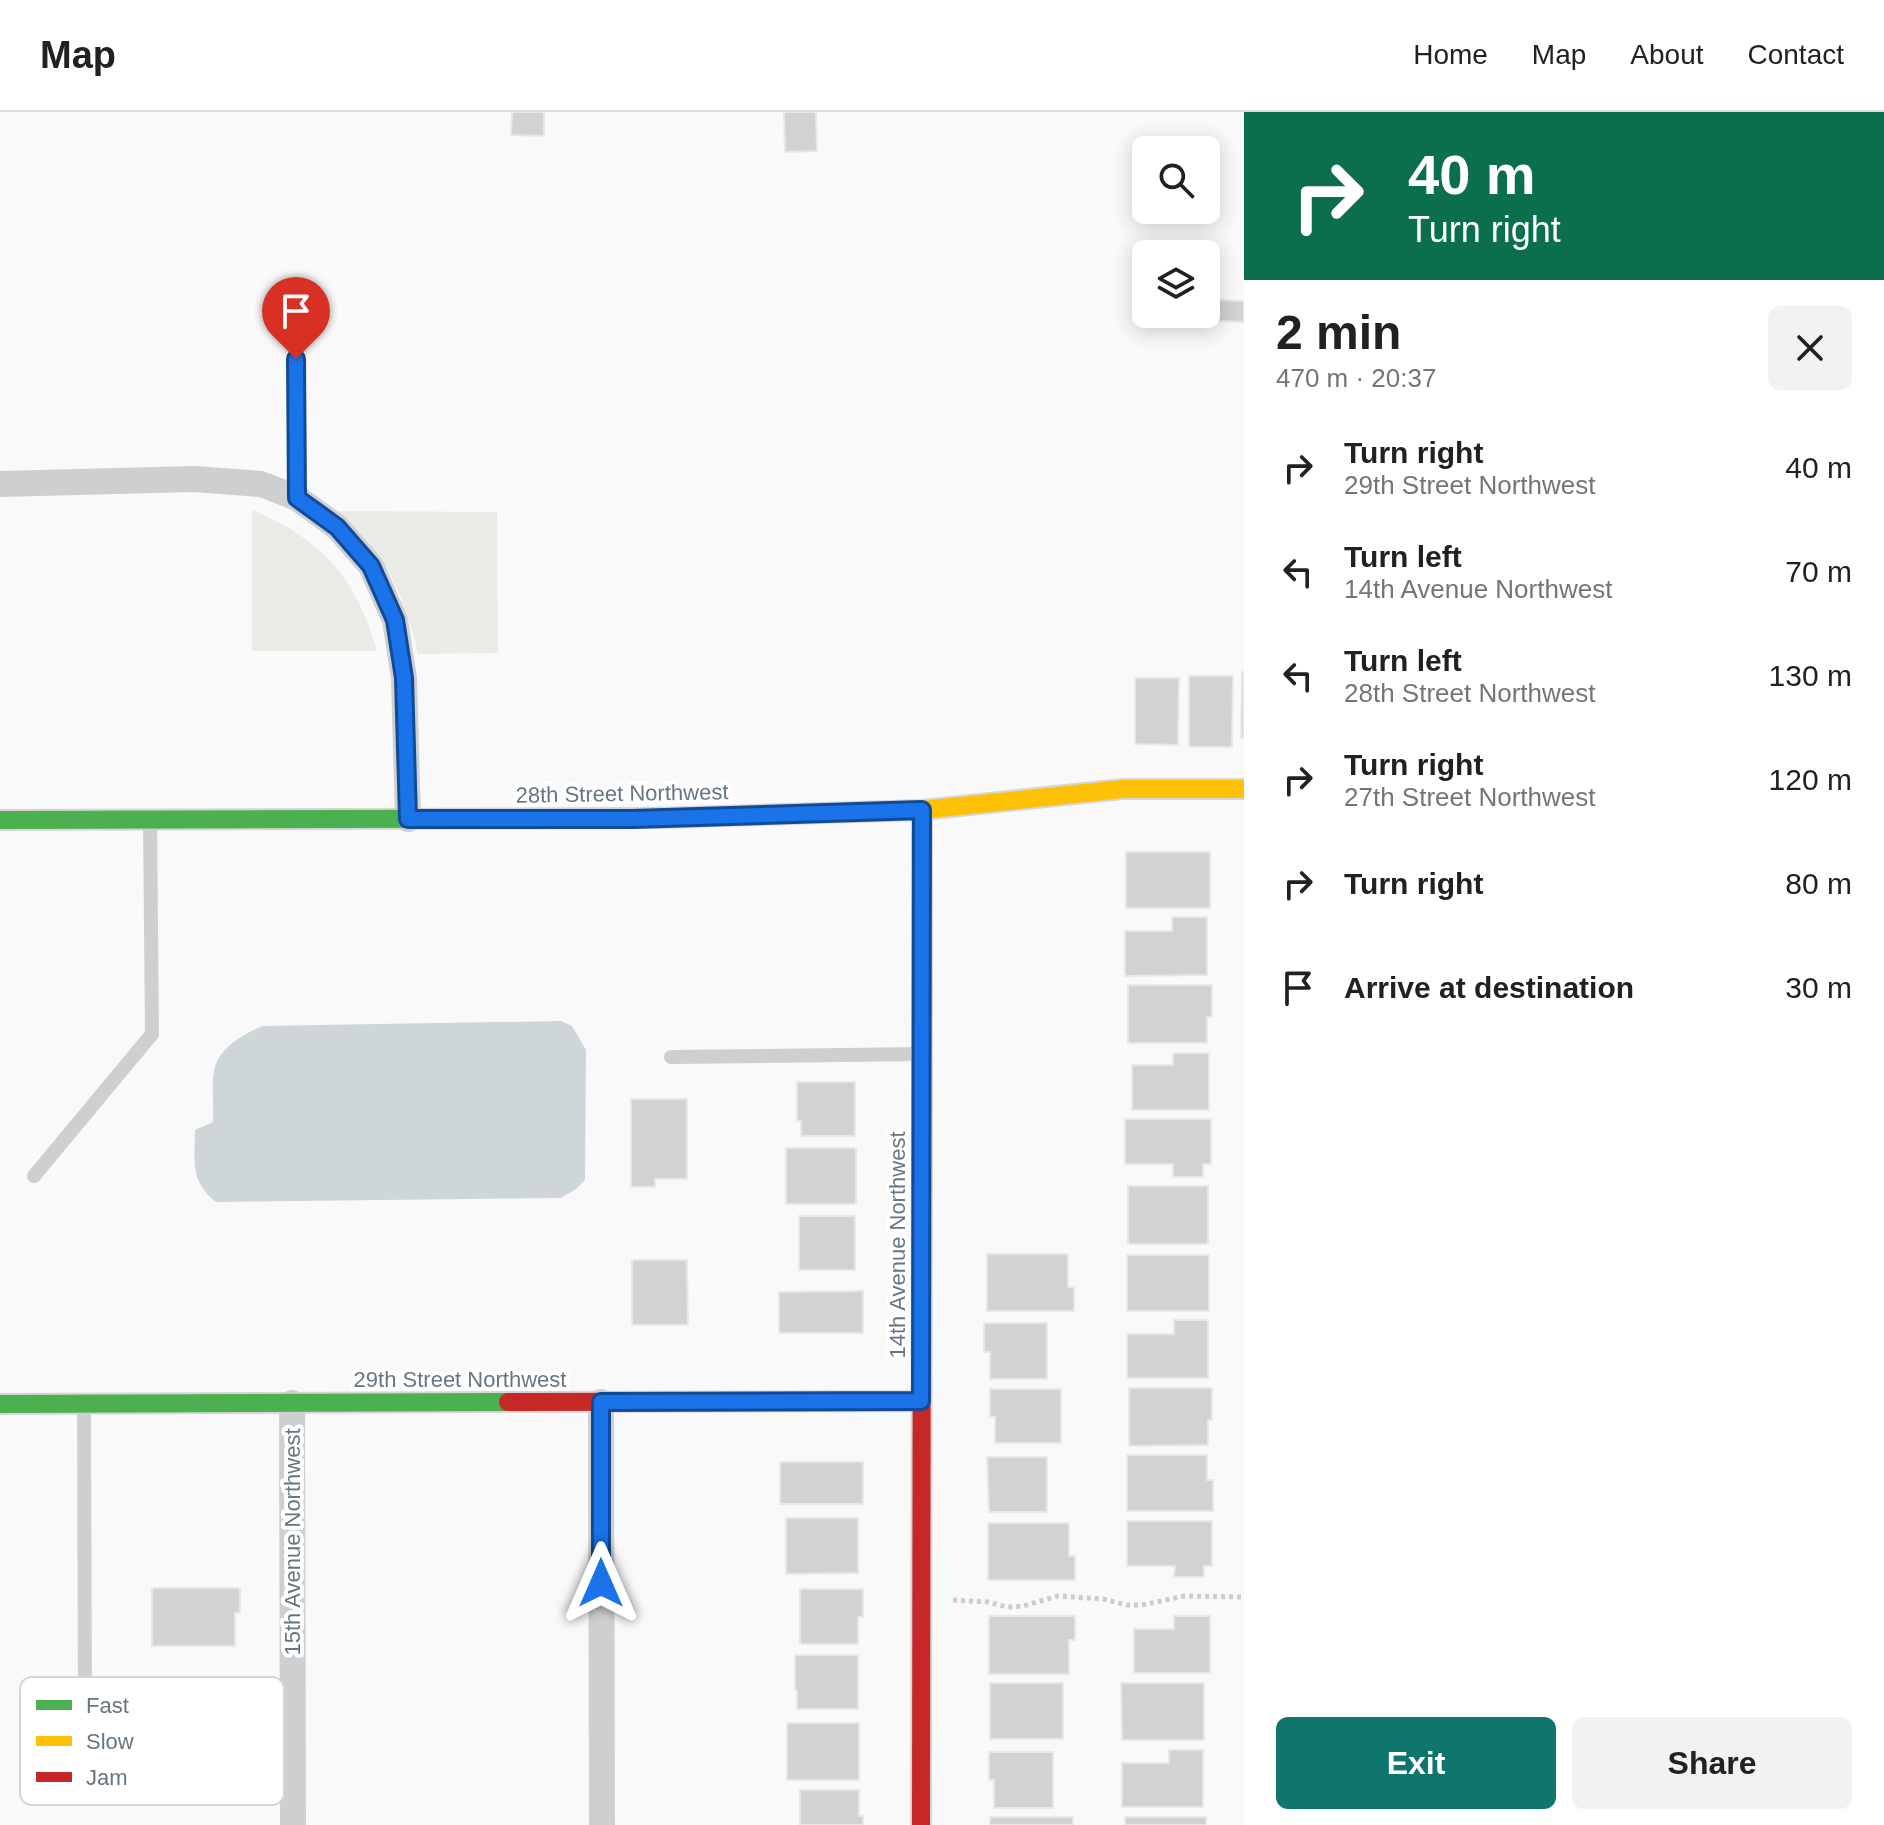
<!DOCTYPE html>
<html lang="en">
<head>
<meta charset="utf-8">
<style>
	:root { --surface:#fff; --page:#f2f2f2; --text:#202124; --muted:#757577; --line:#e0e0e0; --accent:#0f766e }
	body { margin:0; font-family:Helvetica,sans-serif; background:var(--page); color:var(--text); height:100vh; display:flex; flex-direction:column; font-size:30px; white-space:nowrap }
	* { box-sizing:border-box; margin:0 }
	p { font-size:26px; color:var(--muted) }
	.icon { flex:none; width:44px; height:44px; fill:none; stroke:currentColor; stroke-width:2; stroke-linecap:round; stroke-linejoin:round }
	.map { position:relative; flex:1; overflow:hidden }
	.details { display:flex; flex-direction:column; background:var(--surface); width:640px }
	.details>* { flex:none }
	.guide { background:#0b6e4f; color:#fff; overflow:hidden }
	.controls { position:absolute; left:1132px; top:24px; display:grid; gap:16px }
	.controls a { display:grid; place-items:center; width:88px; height:88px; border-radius:12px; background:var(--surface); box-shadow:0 4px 20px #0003; font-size:40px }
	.pin { position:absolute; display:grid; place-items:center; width:68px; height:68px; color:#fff; margin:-82px -34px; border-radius:50% 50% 50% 0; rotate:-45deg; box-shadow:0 0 8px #0007 }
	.pin .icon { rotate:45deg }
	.me { position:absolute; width:88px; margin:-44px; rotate:0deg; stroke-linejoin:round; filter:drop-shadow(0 0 6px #0008) }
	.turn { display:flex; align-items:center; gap:28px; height:168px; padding:0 32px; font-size:36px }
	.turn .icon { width:104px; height:104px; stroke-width:2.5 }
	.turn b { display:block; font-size:56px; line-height:68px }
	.round { display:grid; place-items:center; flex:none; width:84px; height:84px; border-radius:12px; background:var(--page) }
	.overview { display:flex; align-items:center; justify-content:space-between; height:136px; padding:0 32px }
	h1 { font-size:48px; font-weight:700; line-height:60px }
	.cta { display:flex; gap:16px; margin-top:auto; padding:16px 32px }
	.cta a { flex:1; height:92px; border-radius:12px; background:var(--accent); color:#fff; font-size:32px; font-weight:700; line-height:92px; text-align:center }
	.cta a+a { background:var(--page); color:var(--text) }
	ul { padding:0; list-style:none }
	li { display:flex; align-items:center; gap:24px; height:104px; padding:0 32px }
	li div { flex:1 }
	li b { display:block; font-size:30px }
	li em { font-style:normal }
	header { display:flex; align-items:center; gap:48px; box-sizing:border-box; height:112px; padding:0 40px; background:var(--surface); border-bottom:2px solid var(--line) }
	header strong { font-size:38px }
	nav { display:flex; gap:44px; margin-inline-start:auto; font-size:28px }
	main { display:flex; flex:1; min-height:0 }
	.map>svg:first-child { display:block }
	.green { fill:#e8ebe6 }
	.water { fill:#ced6d9 }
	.building { fill:#d0d2d3; stroke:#e8e8e8; stroke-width:2 }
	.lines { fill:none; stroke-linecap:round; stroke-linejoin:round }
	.fast-casing { stroke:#d5d6d7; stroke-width:22 }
	.slow-casing { stroke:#d5d6d7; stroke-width:22 }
	.jam-casing { stroke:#d5d6d7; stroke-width:22 }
	.path { stroke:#cbcccd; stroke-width:5; stroke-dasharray:4 4; stroke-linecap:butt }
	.lane { stroke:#cecfd0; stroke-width:14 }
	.street { stroke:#cecfd0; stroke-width:26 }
	.fast { stroke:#4caf50; stroke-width:18 }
	.slow { stroke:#ffc107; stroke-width:18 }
	.jam { stroke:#c62828; stroke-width:18 }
	.route-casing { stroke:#114b97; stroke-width:20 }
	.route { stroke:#1a73e8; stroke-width:14 }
	.labels { text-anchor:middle; stroke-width:8; stroke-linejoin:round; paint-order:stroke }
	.street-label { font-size:22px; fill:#657683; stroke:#fff }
	.key { fill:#fff; stroke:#d1d6da; stroke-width:2 }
	.key-label { font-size:22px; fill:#657683 }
</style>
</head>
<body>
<header>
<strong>Map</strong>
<nav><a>Home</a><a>Map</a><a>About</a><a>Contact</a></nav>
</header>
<main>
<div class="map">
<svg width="1244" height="1713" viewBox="0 0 1244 1713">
	<rect width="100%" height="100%" fill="#f9f9f9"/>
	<path class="green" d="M252,398C322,427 357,467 377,539H252Z
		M337,399L497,400L498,541L418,542C410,507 399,471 376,442C364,427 350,414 337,399Z"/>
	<path class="water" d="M561,909L572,914L586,938L585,1068L576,1077L561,1086L216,1090C189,1068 195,1049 195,1018L213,1010C214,993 211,975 214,959C218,936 243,922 263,914Z"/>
	<path class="building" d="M512,0H544V24L511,23Z
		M784,0H816L817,39L785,40Z
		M1218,188L1244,189V210L1217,209Z
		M1242,560H1244V626H1241Z
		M1189,564H1233L1232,635H1189Z
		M1135,566H1179L1178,633L1135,632Z
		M1126,740H1210V796H1126Z
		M1172,805H1207V863L1125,864V819H1172Z
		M1128,873H1212V905H1207V931H1128Z
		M1173,941H1209V998H1132V953H1173Z
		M797,970H855V1024H801V1009H797Z
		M631,987H687V1067H655V1075H631Z
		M1125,1007H1211V1052H1203V1065H1173V1052H1125Z
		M786,1036H856V1092H786Z
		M1128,1074H1208V1132H1128Z
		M799,1104H855V1158H799Z
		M987,1142H1068V1175H1074V1199H987Z
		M1127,1143H1209V1199H1127Z
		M632,1148H687L688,1213H632Z
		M863,1179V1221H779V1180Z
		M1174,1208H1208V1266H1127V1222H1174Z
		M984,1211H1047V1267H990V1240H984Z
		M1129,1276H1212V1308H1208V1333L1129,1334Z
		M990,1277H1061V1331H995V1305H990Z
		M1127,1343H1207V1368H1213V1399H1127Z
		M987,1345H1047V1400H989Z
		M780,1350H863V1392H780Z
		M786,1406H858V1461L786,1462Z
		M1127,1409H1212V1454H1204V1465H1174L1175,1454H1127Z
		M988,1411H1069V1444H1075V1468H988Z
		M152,1476H240V1501H235V1534H152Z
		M800,1477H863V1505H858V1532H800Z
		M989,1504H1075V1528H1069V1562H989Z
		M1174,1504H1210V1561H1134V1517H1174Z
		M795,1543H858V1597H797V1578H795Z
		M990,1571H1063V1627H990Z
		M1121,1571H1204V1628H1122Z
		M787,1611H859V1668H787Z
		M1169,1638H1203V1695H1122V1651H1169Z
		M989,1640H1053V1696H994V1668H989Z
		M800,1678H859V1704H863V1713H800Z
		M990,1705H1073V1713H990Z
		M1125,1705H1206V1713H1125Z"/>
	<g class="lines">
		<defs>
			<path id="fast" d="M0,708L657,706
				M0,1292L508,1290"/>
			<path id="slow" d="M657,706L922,698L1123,677H1244
				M922,1031V698"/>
			<path id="jam" d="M508,1290L921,1289
				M921,1713L922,1031"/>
		</defs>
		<use href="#fast" class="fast-casing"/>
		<use href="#slow" class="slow-casing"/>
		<use href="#jam" class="jam-casing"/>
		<path class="path" d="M953,1488L988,1490L1007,1495L1023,1494L1058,1484L1103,1487L1127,1493H1142L1185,1484L1244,1485"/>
		<path class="lane" d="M296,192L297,386
			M671,945L921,942
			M34,1064L152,922L150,708
			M84,1292L85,1596"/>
		<path class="street" d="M0,372L194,367L261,372L297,386L337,415L371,454L395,508L404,566L408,707
			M601,1290L602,1713
			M292,1291L293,1713"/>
		<use href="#fast" class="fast"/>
		<use href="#slow" class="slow"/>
		<use href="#jam" class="jam"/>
	</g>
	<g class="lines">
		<defs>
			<path id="route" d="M296,247L297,386L337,415L371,454L395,508L404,566L408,707H632L922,698L921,1289L601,1290V1471"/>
		</defs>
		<use href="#route" class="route-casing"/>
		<use href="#route" class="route"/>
	</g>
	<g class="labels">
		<g class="street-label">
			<text transform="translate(622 681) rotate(-1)" y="8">28th Street Northwest</text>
			<text transform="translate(897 1133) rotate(-90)" y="8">14th Avenue Northwest</text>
			<text x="460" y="1275">29th Street Northwest</text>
			<text transform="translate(292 1430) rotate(-90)" y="8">15th Avenue Northwest</text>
		</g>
	</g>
	<rect x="20" y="1565" width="264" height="128" rx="12" class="key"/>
	<rect x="36" y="1588" width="36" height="10" fill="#4caf50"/>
	<rect x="36" y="1624" width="36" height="10" fill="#ffc107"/>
	<rect x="36" y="1660" width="36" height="10" fill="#c62828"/>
	<g class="key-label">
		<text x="86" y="1601">Fast</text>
		<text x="86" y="1637">Slow</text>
		<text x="86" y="1673">Jam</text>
	</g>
</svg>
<div class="controls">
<a><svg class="icon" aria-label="search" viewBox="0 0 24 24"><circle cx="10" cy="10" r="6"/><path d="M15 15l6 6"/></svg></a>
<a><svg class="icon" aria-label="layers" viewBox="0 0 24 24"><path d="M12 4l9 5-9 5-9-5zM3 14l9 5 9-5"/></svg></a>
</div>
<div class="pin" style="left:296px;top:247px;background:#d93025"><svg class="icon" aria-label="arrive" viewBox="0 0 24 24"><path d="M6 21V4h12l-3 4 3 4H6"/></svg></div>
<svg class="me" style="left:601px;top:1471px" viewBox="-20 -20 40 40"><path d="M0-17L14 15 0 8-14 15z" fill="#1a73e8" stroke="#fff" stroke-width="4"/></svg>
</div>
<section class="details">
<div class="guide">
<div class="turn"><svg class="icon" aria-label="right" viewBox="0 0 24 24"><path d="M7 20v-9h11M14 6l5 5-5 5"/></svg><div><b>40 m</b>Turn right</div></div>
</div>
<div class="overview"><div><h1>2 min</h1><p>470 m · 20:37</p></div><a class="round"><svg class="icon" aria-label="close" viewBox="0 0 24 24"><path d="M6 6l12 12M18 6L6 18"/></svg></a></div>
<ul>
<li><svg class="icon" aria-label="right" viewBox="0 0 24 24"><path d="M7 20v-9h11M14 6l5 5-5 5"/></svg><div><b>Turn right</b><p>29th Street Northwest</p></div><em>40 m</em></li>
<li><svg class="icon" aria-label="left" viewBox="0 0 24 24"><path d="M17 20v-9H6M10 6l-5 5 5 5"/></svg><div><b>Turn left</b><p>14th Avenue Northwest</p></div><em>70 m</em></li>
<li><svg class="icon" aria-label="left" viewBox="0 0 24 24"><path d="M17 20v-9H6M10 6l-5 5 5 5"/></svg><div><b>Turn left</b><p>28th Street Northwest</p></div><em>130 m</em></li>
<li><svg class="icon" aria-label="right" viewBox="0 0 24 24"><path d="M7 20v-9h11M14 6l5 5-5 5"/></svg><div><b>Turn right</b><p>27th Street Northwest</p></div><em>120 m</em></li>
<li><svg class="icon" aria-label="right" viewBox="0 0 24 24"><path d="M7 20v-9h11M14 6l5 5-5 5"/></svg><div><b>Turn right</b></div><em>80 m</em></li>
<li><svg class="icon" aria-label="arrive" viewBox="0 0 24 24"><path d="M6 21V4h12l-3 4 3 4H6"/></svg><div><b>Arrive at destination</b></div><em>30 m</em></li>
</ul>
<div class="cta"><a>Exit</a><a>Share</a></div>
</section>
</main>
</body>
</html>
